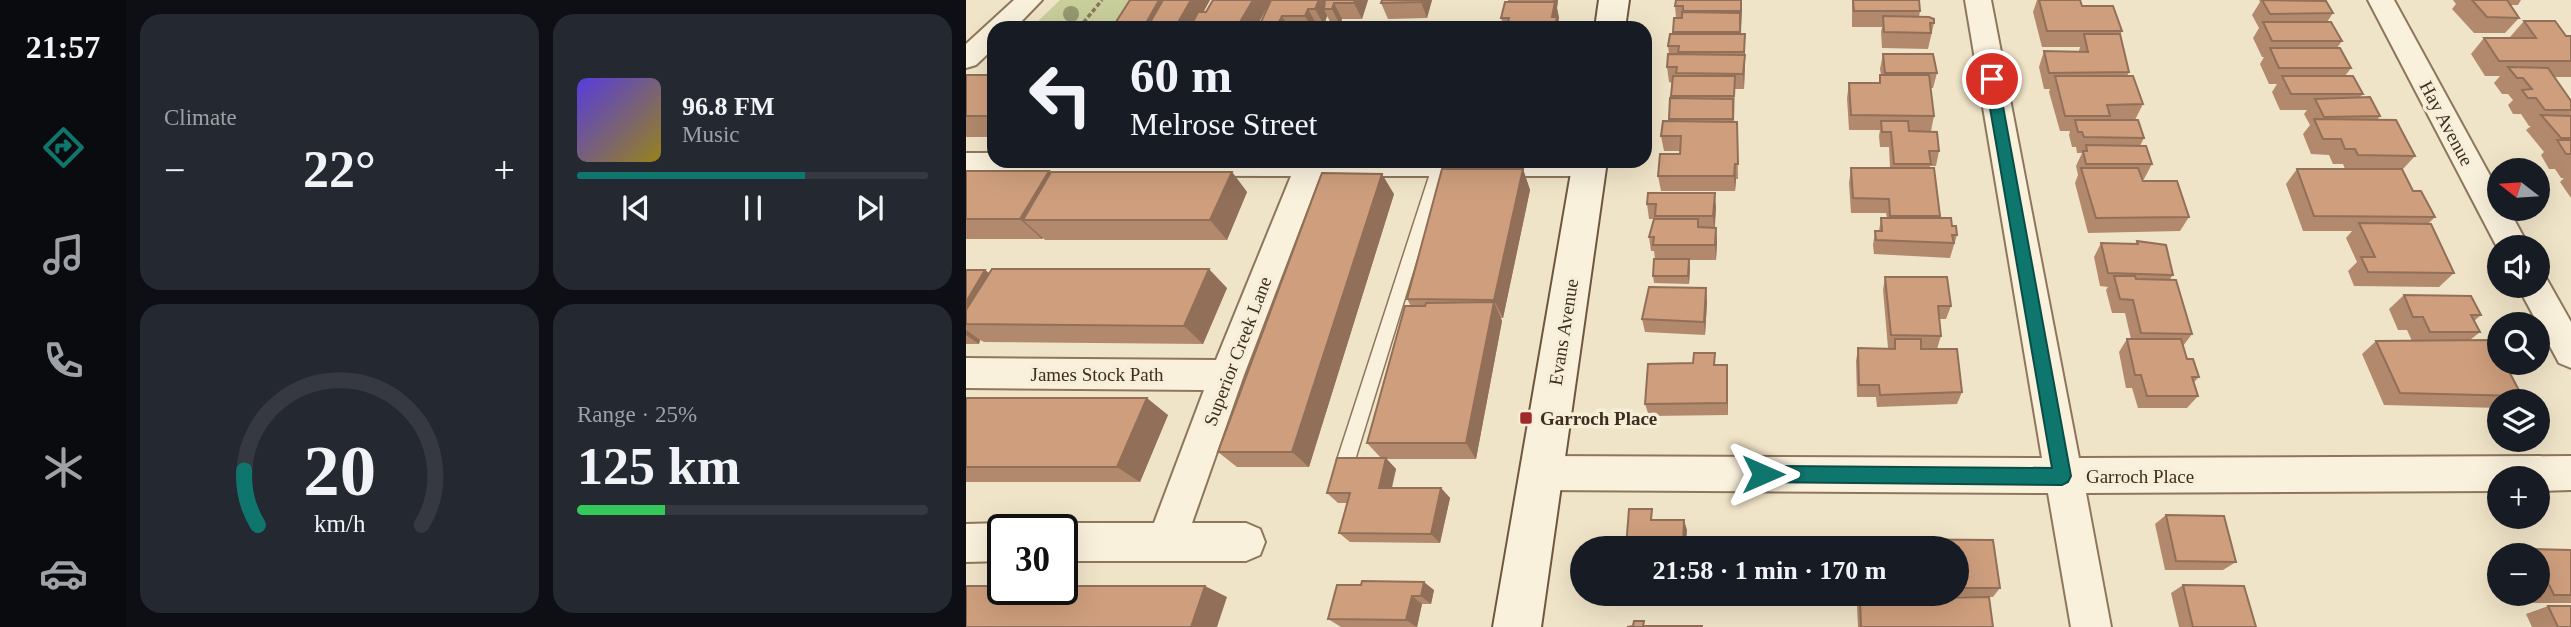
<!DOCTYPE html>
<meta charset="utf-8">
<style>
:root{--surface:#171b24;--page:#242831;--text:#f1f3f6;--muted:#9ea1a6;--line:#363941;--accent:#0f766e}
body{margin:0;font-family:"Times New Roman",serif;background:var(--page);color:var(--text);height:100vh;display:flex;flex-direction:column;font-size:26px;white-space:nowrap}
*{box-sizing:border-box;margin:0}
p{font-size:23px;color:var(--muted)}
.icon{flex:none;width:38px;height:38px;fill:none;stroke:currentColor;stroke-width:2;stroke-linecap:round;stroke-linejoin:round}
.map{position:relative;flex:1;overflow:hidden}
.panel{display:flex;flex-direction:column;gap:14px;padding:14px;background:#0d0f14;width:840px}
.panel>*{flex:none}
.top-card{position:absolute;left:21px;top:21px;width:665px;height:147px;border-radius:21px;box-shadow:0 7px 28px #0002;background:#171b24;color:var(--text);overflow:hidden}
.needle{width:46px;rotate:287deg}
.controls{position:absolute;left:1521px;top:158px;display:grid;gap:14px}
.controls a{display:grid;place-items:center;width:63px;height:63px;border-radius:50%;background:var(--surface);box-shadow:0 7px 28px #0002;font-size:35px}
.speed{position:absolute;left:21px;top:514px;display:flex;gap:14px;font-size:35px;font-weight:700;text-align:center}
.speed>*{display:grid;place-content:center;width:91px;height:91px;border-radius:50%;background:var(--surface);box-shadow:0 7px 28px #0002;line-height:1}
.speed .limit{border:4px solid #111;border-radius:10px;background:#fff;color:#111}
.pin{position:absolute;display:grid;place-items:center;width:60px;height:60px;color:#fff;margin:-30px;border:4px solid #fff;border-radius:50%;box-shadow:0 2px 7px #0007}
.me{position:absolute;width:77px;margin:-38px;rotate:90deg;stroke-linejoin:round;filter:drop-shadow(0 0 5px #0008)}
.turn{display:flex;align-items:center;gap:24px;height:147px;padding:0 28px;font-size:32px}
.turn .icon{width:91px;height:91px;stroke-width:2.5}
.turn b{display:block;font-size:49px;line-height:60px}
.big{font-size:52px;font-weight:700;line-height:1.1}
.panel .card{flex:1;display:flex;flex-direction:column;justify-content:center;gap:10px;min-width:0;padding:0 24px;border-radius:21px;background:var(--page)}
.panel .dial{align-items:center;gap:0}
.dial svg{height:182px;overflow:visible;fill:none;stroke:var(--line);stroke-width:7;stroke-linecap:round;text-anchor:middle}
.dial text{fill:var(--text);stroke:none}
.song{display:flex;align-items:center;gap:21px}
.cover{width:84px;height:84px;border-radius:10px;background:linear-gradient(135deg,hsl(250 70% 55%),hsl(50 70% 35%))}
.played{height:7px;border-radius:4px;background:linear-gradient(90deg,var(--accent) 65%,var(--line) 65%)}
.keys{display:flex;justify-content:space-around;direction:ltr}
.heat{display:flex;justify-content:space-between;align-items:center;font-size:38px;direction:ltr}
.charge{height:10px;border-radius:5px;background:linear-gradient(90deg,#34c759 25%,var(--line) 0)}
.panel .tiles{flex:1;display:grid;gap:14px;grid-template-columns:repeat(2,1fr)}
.trip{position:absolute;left:604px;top:536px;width:399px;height:70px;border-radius:35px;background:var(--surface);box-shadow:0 7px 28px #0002;font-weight:700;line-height:70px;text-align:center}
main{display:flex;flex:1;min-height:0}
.dock{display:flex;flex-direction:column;width:126px;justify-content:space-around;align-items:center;background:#090b0e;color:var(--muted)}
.dock .icon{width:49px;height:49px}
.dock .on{color:var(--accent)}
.dock b{font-size:32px;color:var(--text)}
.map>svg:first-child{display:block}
.green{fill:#c9cf9b}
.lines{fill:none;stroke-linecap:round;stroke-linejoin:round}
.lane-casing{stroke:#8d765c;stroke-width:3}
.street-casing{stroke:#8d765c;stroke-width:4}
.secondary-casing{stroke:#6f573f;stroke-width:4}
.path{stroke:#8d765c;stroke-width:3.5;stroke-dasharray:4.5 2.5;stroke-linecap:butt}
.lane{fill:#faf1dc;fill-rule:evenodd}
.street{fill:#faf1dc;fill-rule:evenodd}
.secondary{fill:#faf1dc;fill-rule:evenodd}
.tree{fill:#96986f}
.wall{fill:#b2896c}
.shaded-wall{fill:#916f58}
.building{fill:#cf9f7d;stroke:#916f58;stroke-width:2}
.route{fill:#0f766e;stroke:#0a4d48;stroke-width:2}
.poi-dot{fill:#9e2a2b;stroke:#f7eed8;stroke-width:2.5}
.labels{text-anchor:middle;stroke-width:7;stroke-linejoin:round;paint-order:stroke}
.street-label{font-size:19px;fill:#3d2e20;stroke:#f7eed8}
.poi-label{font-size:19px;font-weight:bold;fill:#3d2e20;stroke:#f7eed8;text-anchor:start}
</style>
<main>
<nav class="dock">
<b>21:57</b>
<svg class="icon on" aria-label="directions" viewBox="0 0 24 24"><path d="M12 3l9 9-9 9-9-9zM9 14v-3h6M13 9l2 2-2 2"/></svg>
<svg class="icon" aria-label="music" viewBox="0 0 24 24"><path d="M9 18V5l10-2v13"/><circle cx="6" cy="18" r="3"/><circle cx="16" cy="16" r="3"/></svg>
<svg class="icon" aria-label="phone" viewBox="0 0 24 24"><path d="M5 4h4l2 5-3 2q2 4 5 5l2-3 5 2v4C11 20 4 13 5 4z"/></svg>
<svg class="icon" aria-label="climate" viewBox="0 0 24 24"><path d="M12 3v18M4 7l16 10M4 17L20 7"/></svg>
<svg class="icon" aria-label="car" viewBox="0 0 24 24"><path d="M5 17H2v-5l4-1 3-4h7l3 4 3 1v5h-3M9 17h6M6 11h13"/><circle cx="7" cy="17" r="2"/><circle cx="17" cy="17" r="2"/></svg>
</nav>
<section class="panel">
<div class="tiles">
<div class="card"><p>Climate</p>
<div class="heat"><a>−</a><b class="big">22°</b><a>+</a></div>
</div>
<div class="card">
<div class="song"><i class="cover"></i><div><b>96.8 FM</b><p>Music</p></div></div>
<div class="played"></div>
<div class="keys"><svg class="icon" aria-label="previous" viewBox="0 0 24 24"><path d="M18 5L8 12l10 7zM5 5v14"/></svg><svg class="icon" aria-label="pause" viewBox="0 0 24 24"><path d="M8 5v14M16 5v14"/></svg><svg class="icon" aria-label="next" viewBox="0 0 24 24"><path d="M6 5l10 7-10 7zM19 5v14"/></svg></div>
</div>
<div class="card dial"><svg viewBox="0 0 100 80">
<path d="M14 69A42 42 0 1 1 86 69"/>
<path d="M14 69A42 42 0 0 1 8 45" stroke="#0f766e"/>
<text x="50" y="56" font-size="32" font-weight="700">20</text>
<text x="50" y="72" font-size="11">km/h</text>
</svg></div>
<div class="card"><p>Range · 25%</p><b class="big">125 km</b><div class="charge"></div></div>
</div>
</section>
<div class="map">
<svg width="1605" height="627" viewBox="0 0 1605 627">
<rect width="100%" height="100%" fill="#f0e4c8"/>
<!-- green -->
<path class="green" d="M94 0H182L165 28H65Z"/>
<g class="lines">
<defs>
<path id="lane" d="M468 161H478L480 165 389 460 386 466 380 468 374 466 371 460Z"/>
<path id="street" d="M48 0H76L49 28H28V48L10 65 0 68V44Z
M999 0H1025L1113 458 1605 456V490L1572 491V478H1533V491L1120 493 1145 627H1105L1082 493 575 490 562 485 556 473 562 461 575 456 1076 458Z
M1402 0H1428L1533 192V208H1542L1563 247H1533V251Z
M0 153H28V161H636L638 165 633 173 623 176H354L278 375 226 523H280L294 529 299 542 294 555 280 561H96V530L82 529 96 523H188L238 390 0 388V358L250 360 325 176 0 175Z
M1572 273 1579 276 1605 322V368L1593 363 1551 285H1572Z
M37 523 51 530H37V561L0 562V524Z"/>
<path id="secondary" d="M633 0H663L659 28H629Z
M607 161H641L575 627H527Z"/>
</defs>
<!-- lane casing -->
<use href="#lane" class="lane-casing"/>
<!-- street casing -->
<use href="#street" class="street-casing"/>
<!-- secondary casing -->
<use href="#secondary" class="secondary-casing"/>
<!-- path -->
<path class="path" d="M113 28 136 0"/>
<!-- lane -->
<use href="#lane" class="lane"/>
<!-- street -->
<use href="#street" class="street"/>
<!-- secondary -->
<use href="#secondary" class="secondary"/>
</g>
<!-- trees -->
<circle class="tree" cx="105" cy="14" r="8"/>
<!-- wall -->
<path class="wall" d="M164 0H244L237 12H240L247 0 290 28H231L230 26 228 28H151L148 25Z
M305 0H402L396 19H376L374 25H366L361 16 358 25H351L349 28H299L295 22Z
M416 0H466L461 18 422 19 415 3Z
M542 0H592L591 8 593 18 592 23 594 28H538L535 18 542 2Z
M886 0H953L954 11 953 17 968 23 962 49 916 48 915 32 916 27H886Z
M1071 0H1114L1116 6 1156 31 1154 35 1163 72 1161 76 1177 104 1169 120 1178 138 1174 146 1186 164 1178 179H1176L1177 181 1223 217 1214 231 1122 233 1109 183 1112 175 1110 166 1116 153H1111L1110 147H1106L1103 135 1104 131H1094L1083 92 1084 89H1078L1073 67 1078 51H1113L1114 47H1076L1067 12Z
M1293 0H1348L1367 13 1361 22 1376 41 1371 48 1385 68 1379 76 1397 94 1394 97 1414 116 1411 120 1449 156 1436 170 1447 191 1469 217 1462 224 1488 273 1473 287 1388 286 1382 271 1391 262 1380 238 1386 231H1337L1320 184 1331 169H1379L1377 164H1367L1363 155 1345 154 1337 134 1344 125 1338 114 1341 110H1314L1306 92 1311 84H1303L1294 64 1298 57H1296L1287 38 1293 28 1286 15 1294 2Z
M1487 0H1555L1552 5H1544L1553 18 1539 33H1508L1486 9 1490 4Z
M709 6 776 8 775 34 779 50V70L778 89H769L768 122H771L772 179H770L769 191H695L692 176 714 154V151H698L695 136 703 122 706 83 703 82 701 67 703 54 702 46 707 34 708 18H710Z
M1558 21 1600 36H1605V77H1588L1605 101V198L1594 182 1598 178H1595L1589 169H1583L1575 155 1578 152 1560 130 1565 126H1563L1555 114H1547L1542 105 1547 100 1542 94H1536L1528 83 1534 76H1519L1505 54 1518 38H1545L1544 37Z
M917 54 971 73 967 88H964L968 116 965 131H943L973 151 970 166H964V168L974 216 973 218 986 226 991 235 984 258 908 254 907 245 909 231H913L915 218H921L920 213H885L883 183 885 168H924L923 147H914L913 136 914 130H883L881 98 883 83H913L914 75H915L914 69Z
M0 75H28V137H0Z
M557 169 564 190 537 318H535L536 321 510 459H420L430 469 426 488H475L484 498 474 543 384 542 373 533 381 503H372L361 493 415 458 401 443 445 306 441 299Z
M0 171 84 173 266 172 281 192 261 240H79L77 238 76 239H0Z
M428 194 343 467H271L252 452Z
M681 204 750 207 749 228H750L751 242 750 260H723L724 267 723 284 688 283 687 276 689 259 688 251H685L683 237 688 219H683Z
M1171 241 1207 275 1204 279 1226 334 1217 346 1221 359 1233 377 1228 382 1232 396 1221 408H1172L1166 388H1160L1153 352 1161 339H1165L1159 313H1146L1140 290 1142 287 1134 286 1128 257 1135 243 1169 244Z
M0 270H19L23 273 261 288 237 344 18 342 14 340 13 344H0Z
M919 277 985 306 980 319H973L975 336 971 349 996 392 991 404 911 407 910 397H891L890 361 892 348H922L917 290Z
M740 288 741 302 739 335 679 332 676 319Z
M1438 295 1515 315 1508 321 1514 332 1504 340 1556 396 1548 401H1533V408L1418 405 1396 354 1410 341H1446L1441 330H1432L1423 309Z
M750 365H761L762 415 683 416 679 404Z
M0 398 202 415 174 482H0Z
M1200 515 1270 562 1257 570H1199L1189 524Z
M899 539 1027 540 1034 588 1027 597 938 596 937 599 1023 597 1027 627H892L891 607 894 599H902H898V593H990V548H896Z
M1565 549 1605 550V603H1566L1561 593H1572V555H1553Z
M1217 585 1290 627H1213L1205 593Z
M468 590 465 604H456L451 627H375L362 619Z
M1582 606 1605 627H1566L1560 614Z"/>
<!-- shaded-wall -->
<path class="shaded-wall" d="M193 0H213L182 26 184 28H181L179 25Z
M225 0H244L232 22H227L230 26 228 28H212L210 26Z
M287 0H305L290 28H278L274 22Z
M347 0H361L358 9 361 16 358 25 349 9Z
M389 0H402L396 19 388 3Z
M455 0H466L461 18 455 2Z
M587 0H592L591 8 593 18 592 23 594 28H589L586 17 589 6Z
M775 0 776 8 775 27Z
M368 3 376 19 374 25 366 9Z
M342 9 351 25 349 28H346L339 16Z
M316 16 323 28H317L313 22Z
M779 34V50L778 89 777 74Z
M769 164 770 179 769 191 768 176Z
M557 169 564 190 537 318 528 300Z
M83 171 104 192 57 220 77 238 76 239 54 219Z
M266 172 281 192 261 240 244 220Z
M416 174 428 194 343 467 326 452Z
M749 193 750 207 748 231 747 216Z
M750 228 751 242 750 260 749 245Z
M723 259 724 267 723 284 722 276Z
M243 269 261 288 237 344 218 326Z
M19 270 44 289 0 324V302Z
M740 288 741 302 739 335 738 322Z
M528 302 536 321 510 459 500 443Z
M0 330 14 340 13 344 0 335Z
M761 365 762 378V415L761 403Z
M181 398 202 415 174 482 151 467Z
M420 458 430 469 423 498 413 488Z
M475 488 484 498 474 543 465 534Z
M718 520 721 530 720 548H717Z
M458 582 468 590 465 604 455 596Z
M239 586 261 597 251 627H225Z
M446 596 456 604 451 627 440 620Z"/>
<!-- building -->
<path class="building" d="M164 0H193L179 25H148Z
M197 0H225L210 26H182Z
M247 0H287L274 22H227L232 12H240Z
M305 0H353L349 9H342L339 16H316L313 22H295Z
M359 0H389L388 3H368L366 9H358Z
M416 0H455V2L415 3Z
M710 0H775V11H717V6H709Z
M887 0H953L954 11H888Z
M1073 0H1114L1116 6H1147L1156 31H1081Z
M1296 0 1360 1 1367 13 1304 14Z
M1506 0H1541L1553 18 1521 17Z
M539 2H589L586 17H591L589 28H541L543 18H535Z
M716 12 774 13V32H707L708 18H716Z
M917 16 963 17 968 19V23H964L965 33 918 32Z
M1558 21H1589L1600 36H1605V61H1533L1518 38H1570Z
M1297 22H1365L1376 41H1306Z
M704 34H779L778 52H712L713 46H702Z
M1118 34H1154L1163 72 1083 73 1078 51 1122 52Z
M1304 48H1374L1385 68H1313Z
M702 54 779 55 777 74 710 73 711 67H701Z
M917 54H967L971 73H919Z
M1542 67 1582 68 1605 101V110H1579L1570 98H1562L1556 90 1566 89 1557 78H1551Z
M0 75H28V116H0Z
M914 75H963L968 116 885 115 883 83H914Z
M707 76H769L768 96H705Z
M1089 76H1167L1177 104 1141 105 1144 116H1099Z
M1316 76H1387L1397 94H1325Z
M1404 97 1414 116 1358 117 1349 99Z
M704 98 767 99V119H703Z
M1575 115 1605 116V138H1595Z
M1348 119 1430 120 1449 156 1392 155 1389 149H1379L1375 139H1357Z
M1109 120H1172L1178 138 1118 137 1116 132H1112Z
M697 121 771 122 772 164H769L768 176H692L694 154H714L715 136H695Z
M915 121H942L943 131 971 132 973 151H963L965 164H928L925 132H916Z
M1591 140H1605V154H1600Z
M1120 145 1180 146 1186 164H1120L1117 151H1121Z
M885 168H968L974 216H924L923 199 887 198Z
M1115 168H1172L1177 181H1211L1223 217 1130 218Z
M476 169H557L528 300 441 299Z
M1331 169H1436L1447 191H1455L1469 217 1348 216Z
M0 171H83L54 219H0Z
M85 172H266L244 220H57Z
M356 173 416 174 326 452H252Z
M682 193H749L747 216H689L690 204H681Z
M915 218H985L986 226H990L991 235H986L988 243 910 240 909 231H916Z
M688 219H732V227L750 228 749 245H687L688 237H683Z
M1393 223 1465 224 1488 273 1402 272 1395 257H1409Z
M1171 241 1200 245 1207 275 1142 273 1135 243 1172 244Z
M688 259H723L722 276H687Z
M26 269H243L218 326 0 324V310Z
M0 270H19L0 302Z
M1148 276H1169L1170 279 1210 280 1226 334 1175 333 1167 300 1154 299Z
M919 277H981L985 306H972L975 336 925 335Z
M683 287 740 288 738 322 676 319Z
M1438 295 1505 296 1515 315H1505L1514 332H1464L1457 317H1447Z
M528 302 500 443H401L439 306H459L460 303Z
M929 339H955V349H991L996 392 914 395 913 385H893L892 348 929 349Z
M1161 339H1215L1221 359H1227L1233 377H1226L1232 396H1181L1175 375H1169Z
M1526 340 1533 353V362H1538L1556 396 1434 393 1410 341Z
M728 353H749L748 365H761V403L679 404 682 364 727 363Z
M0 398H181L151 467H0Z
M371 458H420L413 488H475L465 534 373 533 384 493H361Z
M663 509H686L685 520H718L717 548H660Z
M1200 515 1258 516 1270 562 1210 561Z
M899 539 1027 540 1034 588H990V548H899Z
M1565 549 1605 550V595H1588L1572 562V555H1568Z
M396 581 458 582 455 596H446L440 620 362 619 371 585H395Z
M1217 585 1278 586 1290 627H1227Z
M0 586H37V590H96V586H239L225 627H0Z
M1023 597 1027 627H895L894 599Z
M1582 606H1605V627H1592Z
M668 621H678L677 626H736V627H661L667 626Z"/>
<!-- route -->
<path class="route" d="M1026 75 1032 79 1105 476 1102 482 1096 485 797 482 791 480 789 474 791 468 797 466 1086 468 1019 79Z"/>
<!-- markers -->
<rect class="poi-dot" x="553" y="411" width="14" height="14" rx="3.5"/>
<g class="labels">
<!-- street labels -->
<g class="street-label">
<text transform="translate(1481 123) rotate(62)" y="7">Hay Avenue</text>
<text transform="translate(597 332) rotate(-81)" y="7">Evans Avenue</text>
<text transform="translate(271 351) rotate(-69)" y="7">Superior Creek Lane</text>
<text x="131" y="381">James Stock Path</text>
<text x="1174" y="483">Garroch Place</text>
</g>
<!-- poi labels -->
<g class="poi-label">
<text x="574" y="425">Garroch Place</text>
</g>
</g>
</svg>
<div class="controls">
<a><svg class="needle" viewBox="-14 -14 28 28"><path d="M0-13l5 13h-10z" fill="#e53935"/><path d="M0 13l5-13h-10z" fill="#9ea1a6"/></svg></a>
<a><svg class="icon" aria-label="sound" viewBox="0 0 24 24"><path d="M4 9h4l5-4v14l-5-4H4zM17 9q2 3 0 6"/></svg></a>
<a><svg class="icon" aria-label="search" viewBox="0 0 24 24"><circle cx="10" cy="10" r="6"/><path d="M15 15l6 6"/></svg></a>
<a><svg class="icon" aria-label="layers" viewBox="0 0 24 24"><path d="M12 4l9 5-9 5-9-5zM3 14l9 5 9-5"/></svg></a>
<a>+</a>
<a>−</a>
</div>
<div class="speed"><div class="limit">30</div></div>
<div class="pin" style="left:1026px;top:79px;background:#d93025"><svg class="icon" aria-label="arrive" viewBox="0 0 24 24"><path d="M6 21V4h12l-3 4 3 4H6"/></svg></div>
<svg class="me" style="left:797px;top:474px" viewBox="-20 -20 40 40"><path d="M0-17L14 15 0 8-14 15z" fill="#0f766e" stroke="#fff" stroke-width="4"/></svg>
<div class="trip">21:58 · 1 min · 170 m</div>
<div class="top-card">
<div class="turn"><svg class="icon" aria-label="left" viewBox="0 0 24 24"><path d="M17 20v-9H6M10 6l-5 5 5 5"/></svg><div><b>60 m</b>Melrose Street</div></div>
</div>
</div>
</main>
